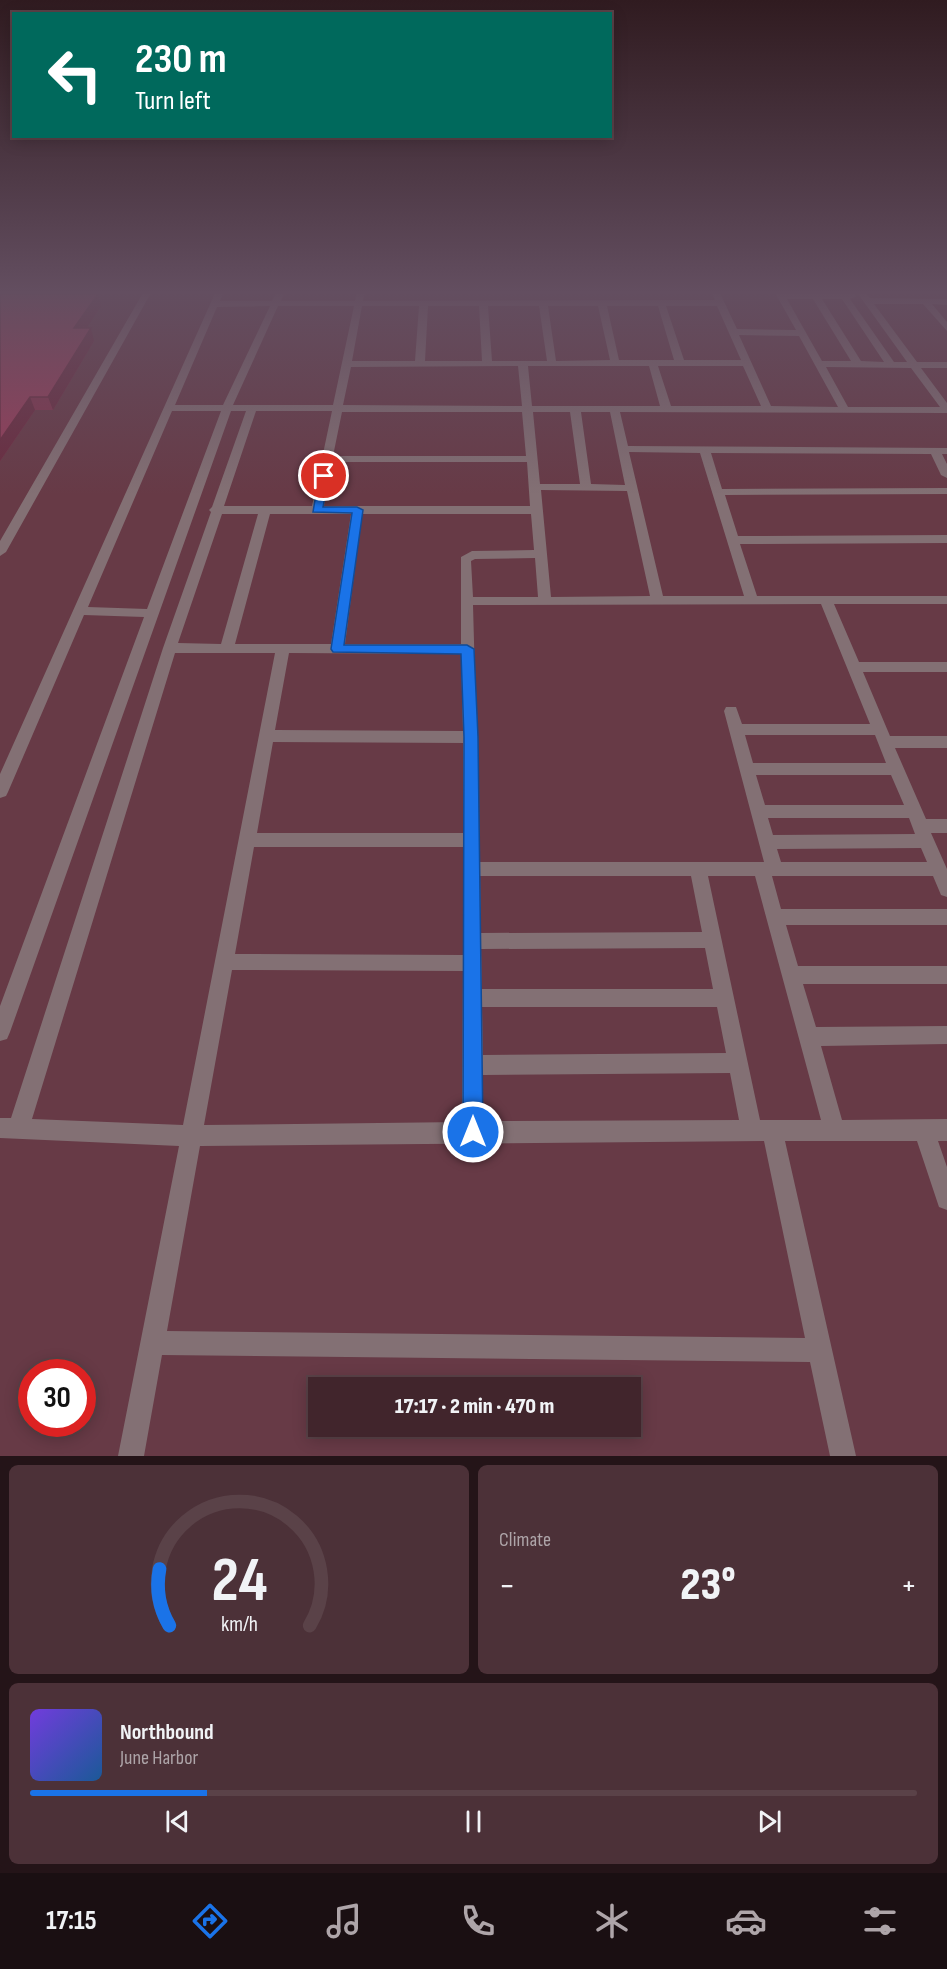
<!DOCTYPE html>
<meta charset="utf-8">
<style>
:root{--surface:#41252c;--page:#4c3138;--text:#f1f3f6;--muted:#aea5a9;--line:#5a4248;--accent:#1a73e8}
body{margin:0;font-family:"Sofia Sans Condensed",sans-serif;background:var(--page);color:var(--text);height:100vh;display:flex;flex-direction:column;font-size:22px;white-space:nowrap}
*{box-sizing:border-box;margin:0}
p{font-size:20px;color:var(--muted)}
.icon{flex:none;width:33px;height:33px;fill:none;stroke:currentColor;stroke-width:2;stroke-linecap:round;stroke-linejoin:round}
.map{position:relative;height:1456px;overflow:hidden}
.panel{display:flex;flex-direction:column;gap:9px;padding:9px;background:#241418;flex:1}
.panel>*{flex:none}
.top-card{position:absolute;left:12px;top:12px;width:600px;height:126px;border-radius:0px;box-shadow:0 3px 15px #0003,0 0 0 2px var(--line);background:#00695c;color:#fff;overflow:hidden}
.speed{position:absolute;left:18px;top:1359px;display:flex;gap:12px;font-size:30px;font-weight:700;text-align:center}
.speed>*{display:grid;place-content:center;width:78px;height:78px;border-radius:50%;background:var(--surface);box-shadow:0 3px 15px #0003,0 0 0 2px var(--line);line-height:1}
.speed .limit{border:9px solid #d22;background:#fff;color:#111}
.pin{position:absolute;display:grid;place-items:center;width:51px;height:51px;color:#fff;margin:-26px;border:3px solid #fff;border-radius:50%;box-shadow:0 2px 6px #0007}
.me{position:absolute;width:66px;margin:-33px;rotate:0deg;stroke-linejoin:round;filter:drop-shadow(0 0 4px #0008)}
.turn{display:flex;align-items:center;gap:21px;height:126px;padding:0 24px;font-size:27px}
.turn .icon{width:78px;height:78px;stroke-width:2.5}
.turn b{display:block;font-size:42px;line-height:51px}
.big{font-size:45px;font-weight:800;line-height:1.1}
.panel .widget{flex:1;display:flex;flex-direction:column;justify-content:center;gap:9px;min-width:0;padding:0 21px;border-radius:9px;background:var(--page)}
.panel .dial{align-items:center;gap:0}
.dial svg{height:156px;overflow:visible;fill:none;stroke:var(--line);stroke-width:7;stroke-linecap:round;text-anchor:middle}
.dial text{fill:var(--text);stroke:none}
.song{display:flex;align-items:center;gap:18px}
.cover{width:72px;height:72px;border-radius:9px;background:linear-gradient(135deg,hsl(260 70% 55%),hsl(210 70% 35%))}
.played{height:6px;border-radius:3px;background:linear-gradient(90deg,var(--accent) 20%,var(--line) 20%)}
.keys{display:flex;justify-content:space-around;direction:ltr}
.heat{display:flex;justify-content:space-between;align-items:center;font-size:33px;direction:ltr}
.panel .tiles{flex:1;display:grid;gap:9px;grid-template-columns:1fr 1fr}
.widget:last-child{grid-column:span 2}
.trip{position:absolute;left:308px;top:1377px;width:333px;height:60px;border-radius:0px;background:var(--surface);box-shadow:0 3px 15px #0003,0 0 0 2px var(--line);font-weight:800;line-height:60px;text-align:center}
.tab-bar{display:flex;height:96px;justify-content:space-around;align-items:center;background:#1a0f12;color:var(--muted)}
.tab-bar .icon{width:42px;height:42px}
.tab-bar .on{color:var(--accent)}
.tab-bar b{font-size:27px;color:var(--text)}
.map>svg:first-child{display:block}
.built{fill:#673a46;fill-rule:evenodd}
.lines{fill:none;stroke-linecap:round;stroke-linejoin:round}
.minor{fill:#837074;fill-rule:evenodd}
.wall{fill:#83344d}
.shaded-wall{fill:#6a2b3f}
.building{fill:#983d5a;stroke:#6a2b3f;stroke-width:1.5}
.route{fill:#1a73e8;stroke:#114b97;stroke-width:1.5}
</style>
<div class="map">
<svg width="947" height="1456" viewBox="0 0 947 1456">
<rect width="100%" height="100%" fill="#57313b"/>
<!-- built -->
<path class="built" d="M0 291H947V1456H0ZM32 1372H82V1424H32ZM318 1388H630V1426H318Z"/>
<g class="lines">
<!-- minor -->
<path class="minor" d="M144 291H152L6 552 0 556V541Z
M216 291H224L220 301H272L277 291H285L281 301H355L357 291H365L363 301 715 300 711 291H719L737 329 796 330 774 291H782L784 294 853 293 857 296 850 299 894 362H907L856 291H864L870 298 947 299V305L932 304 947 322V331L923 304H874L917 362H947V368H921L947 403V413L620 412 628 446 947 448V454H942L947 464V478L941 475 931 454 711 453 722 489 947 488V494L725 495 738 536 947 535V543L740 544 757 596H947V604H834L859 662H947V672H863L890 736H947V748H895L926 819H947V833H931L947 869V897L941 895 933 876H772L781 909H947V925H786L798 966H947V984H803L816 1027 947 1026V1044L821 1046 842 1120 947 1119V1141H938L947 1167V1210L939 1207 917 1141H785L856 1456H830L810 1362 162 1355 144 1456H118L179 1146 0 1138V1118H11L163 648 211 512 209 510 212 507 246 411H231L10 1032 7 1039 0 1041V1006L144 617 84 615 8 792 6 796 0 798V774ZM787 299H813L851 361H822ZM822 299H842L884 362 861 361ZM270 306 223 405H175L217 307ZM278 306H354L333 405H233ZM362 306H419L415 361H352ZM428 306H479L482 361H425ZM488 306H539L547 361H492ZM548 306H598L610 360 556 361ZM607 306H658L674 360H619ZM666 306H717L741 360H684ZM739 335 799 336 838 407 771 406ZM518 366 522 406 343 405 351 367ZM528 366H649L660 406H532ZM658 366H743L761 406H671ZM826 367 911 368 940 407H848ZM172 411H221L147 609 88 607ZM256 411H332L312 506H224ZM342 412H522L526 456H333ZM533 412H570L580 484H540ZM581 412H610L625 485 591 484ZM629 452 700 453 744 596H663ZM332 462H527L530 506H324ZM541 490 627 491 650 596 551 597ZM222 514H258L221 644 178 643ZM270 514H351L331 644H235ZM362 514H531L534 550 472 551 461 557V644H345ZM535 558 538 597H473L471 561 475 559ZM821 604 870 724H742L736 707H726L724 711 764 862H480L473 605ZM175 653H275L183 1125 32 1119ZM289 653 461 654 463 731 275 730ZM745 735H875L886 763H753ZM273 742 463 743V833H257ZM756 775H891L904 805H765ZM768 818H909L915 834 773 835ZM254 847H463V955L235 954ZM921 848 927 862H781L777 849ZM480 876H691L702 932 481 933ZM708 876H755L821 1120H760ZM705 948 713 989H482L481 949ZM232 970 463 971 462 1122 204 1125ZM482 1007H717L726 1053 483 1055ZM730 1073 739 1120 483 1121V1075ZM764 1141 805 1338 167 1331 200 1146Z"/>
</g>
<!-- wall -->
<path class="wall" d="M0 294 101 306 86 328 94 341 53 410H35L0 461Z"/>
<!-- shaded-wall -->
<path class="shaded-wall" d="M98 294 101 306 78 341 74 328Z
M91 328 94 341 53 410 48 397Z
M30 397 35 410 0 461V440Z"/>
<!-- building -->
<path class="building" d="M0 294H98L74 328H91L48 397H30L0 440Z"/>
<!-- sky -->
<linearGradient id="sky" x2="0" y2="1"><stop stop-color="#301b20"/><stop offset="0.59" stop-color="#634e60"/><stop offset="1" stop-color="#634e60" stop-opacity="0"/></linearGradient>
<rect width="947" height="495" fill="url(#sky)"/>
<!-- route -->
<path class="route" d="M324 473 329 476 323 507H357L363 510 344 645H467L474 649 478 737 483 1132 480 1139 473 1141 466 1139 463 1132 464 737 461 654 333 652 331 649 352 513 313 512 319 476Z"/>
</svg>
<div class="speed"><div class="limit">30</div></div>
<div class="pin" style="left:324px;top:476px;background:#d93025"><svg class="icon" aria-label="arrive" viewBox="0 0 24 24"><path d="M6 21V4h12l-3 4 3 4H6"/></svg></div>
<svg class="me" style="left:473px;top:1132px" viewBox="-20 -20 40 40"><circle r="17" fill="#1a73e8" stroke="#fff" stroke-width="3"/><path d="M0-11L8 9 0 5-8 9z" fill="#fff"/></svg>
<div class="trip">17:17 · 2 min · 470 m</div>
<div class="top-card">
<div class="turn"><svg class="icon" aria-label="left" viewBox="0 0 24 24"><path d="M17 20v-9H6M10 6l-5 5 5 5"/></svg><div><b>230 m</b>Turn left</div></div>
</div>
</div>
<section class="panel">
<div class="tiles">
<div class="widget dial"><svg viewBox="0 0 100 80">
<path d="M14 69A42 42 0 1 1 86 69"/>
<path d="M14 69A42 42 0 0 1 9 40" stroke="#1a73e8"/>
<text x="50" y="56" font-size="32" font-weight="700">24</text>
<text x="50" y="72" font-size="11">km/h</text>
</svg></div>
<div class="widget"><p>Climate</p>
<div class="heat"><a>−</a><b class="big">23°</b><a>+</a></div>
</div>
<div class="widget">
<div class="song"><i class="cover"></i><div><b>Northbound</b><p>June Harbor</p></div></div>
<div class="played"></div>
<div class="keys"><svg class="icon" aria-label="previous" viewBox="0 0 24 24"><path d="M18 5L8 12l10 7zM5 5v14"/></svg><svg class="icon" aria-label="pause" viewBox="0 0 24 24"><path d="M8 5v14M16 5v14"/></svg><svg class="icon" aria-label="next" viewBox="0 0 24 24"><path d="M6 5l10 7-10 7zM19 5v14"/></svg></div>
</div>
</div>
</section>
<nav class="tab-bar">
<b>17:15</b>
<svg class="icon on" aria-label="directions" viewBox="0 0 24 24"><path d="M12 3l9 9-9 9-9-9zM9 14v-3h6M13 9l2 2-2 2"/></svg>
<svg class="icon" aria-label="music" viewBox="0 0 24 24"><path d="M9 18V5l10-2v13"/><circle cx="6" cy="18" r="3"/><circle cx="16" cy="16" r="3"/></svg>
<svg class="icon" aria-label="phone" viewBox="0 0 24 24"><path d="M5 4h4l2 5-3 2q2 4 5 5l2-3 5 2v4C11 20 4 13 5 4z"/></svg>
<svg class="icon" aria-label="climate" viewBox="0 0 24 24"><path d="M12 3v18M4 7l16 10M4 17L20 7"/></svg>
<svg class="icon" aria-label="car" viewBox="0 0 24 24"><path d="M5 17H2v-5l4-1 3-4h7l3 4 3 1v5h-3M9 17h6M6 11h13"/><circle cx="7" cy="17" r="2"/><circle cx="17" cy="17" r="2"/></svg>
<svg class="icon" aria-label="filters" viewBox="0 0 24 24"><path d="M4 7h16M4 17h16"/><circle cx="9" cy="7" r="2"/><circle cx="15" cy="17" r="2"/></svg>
</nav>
